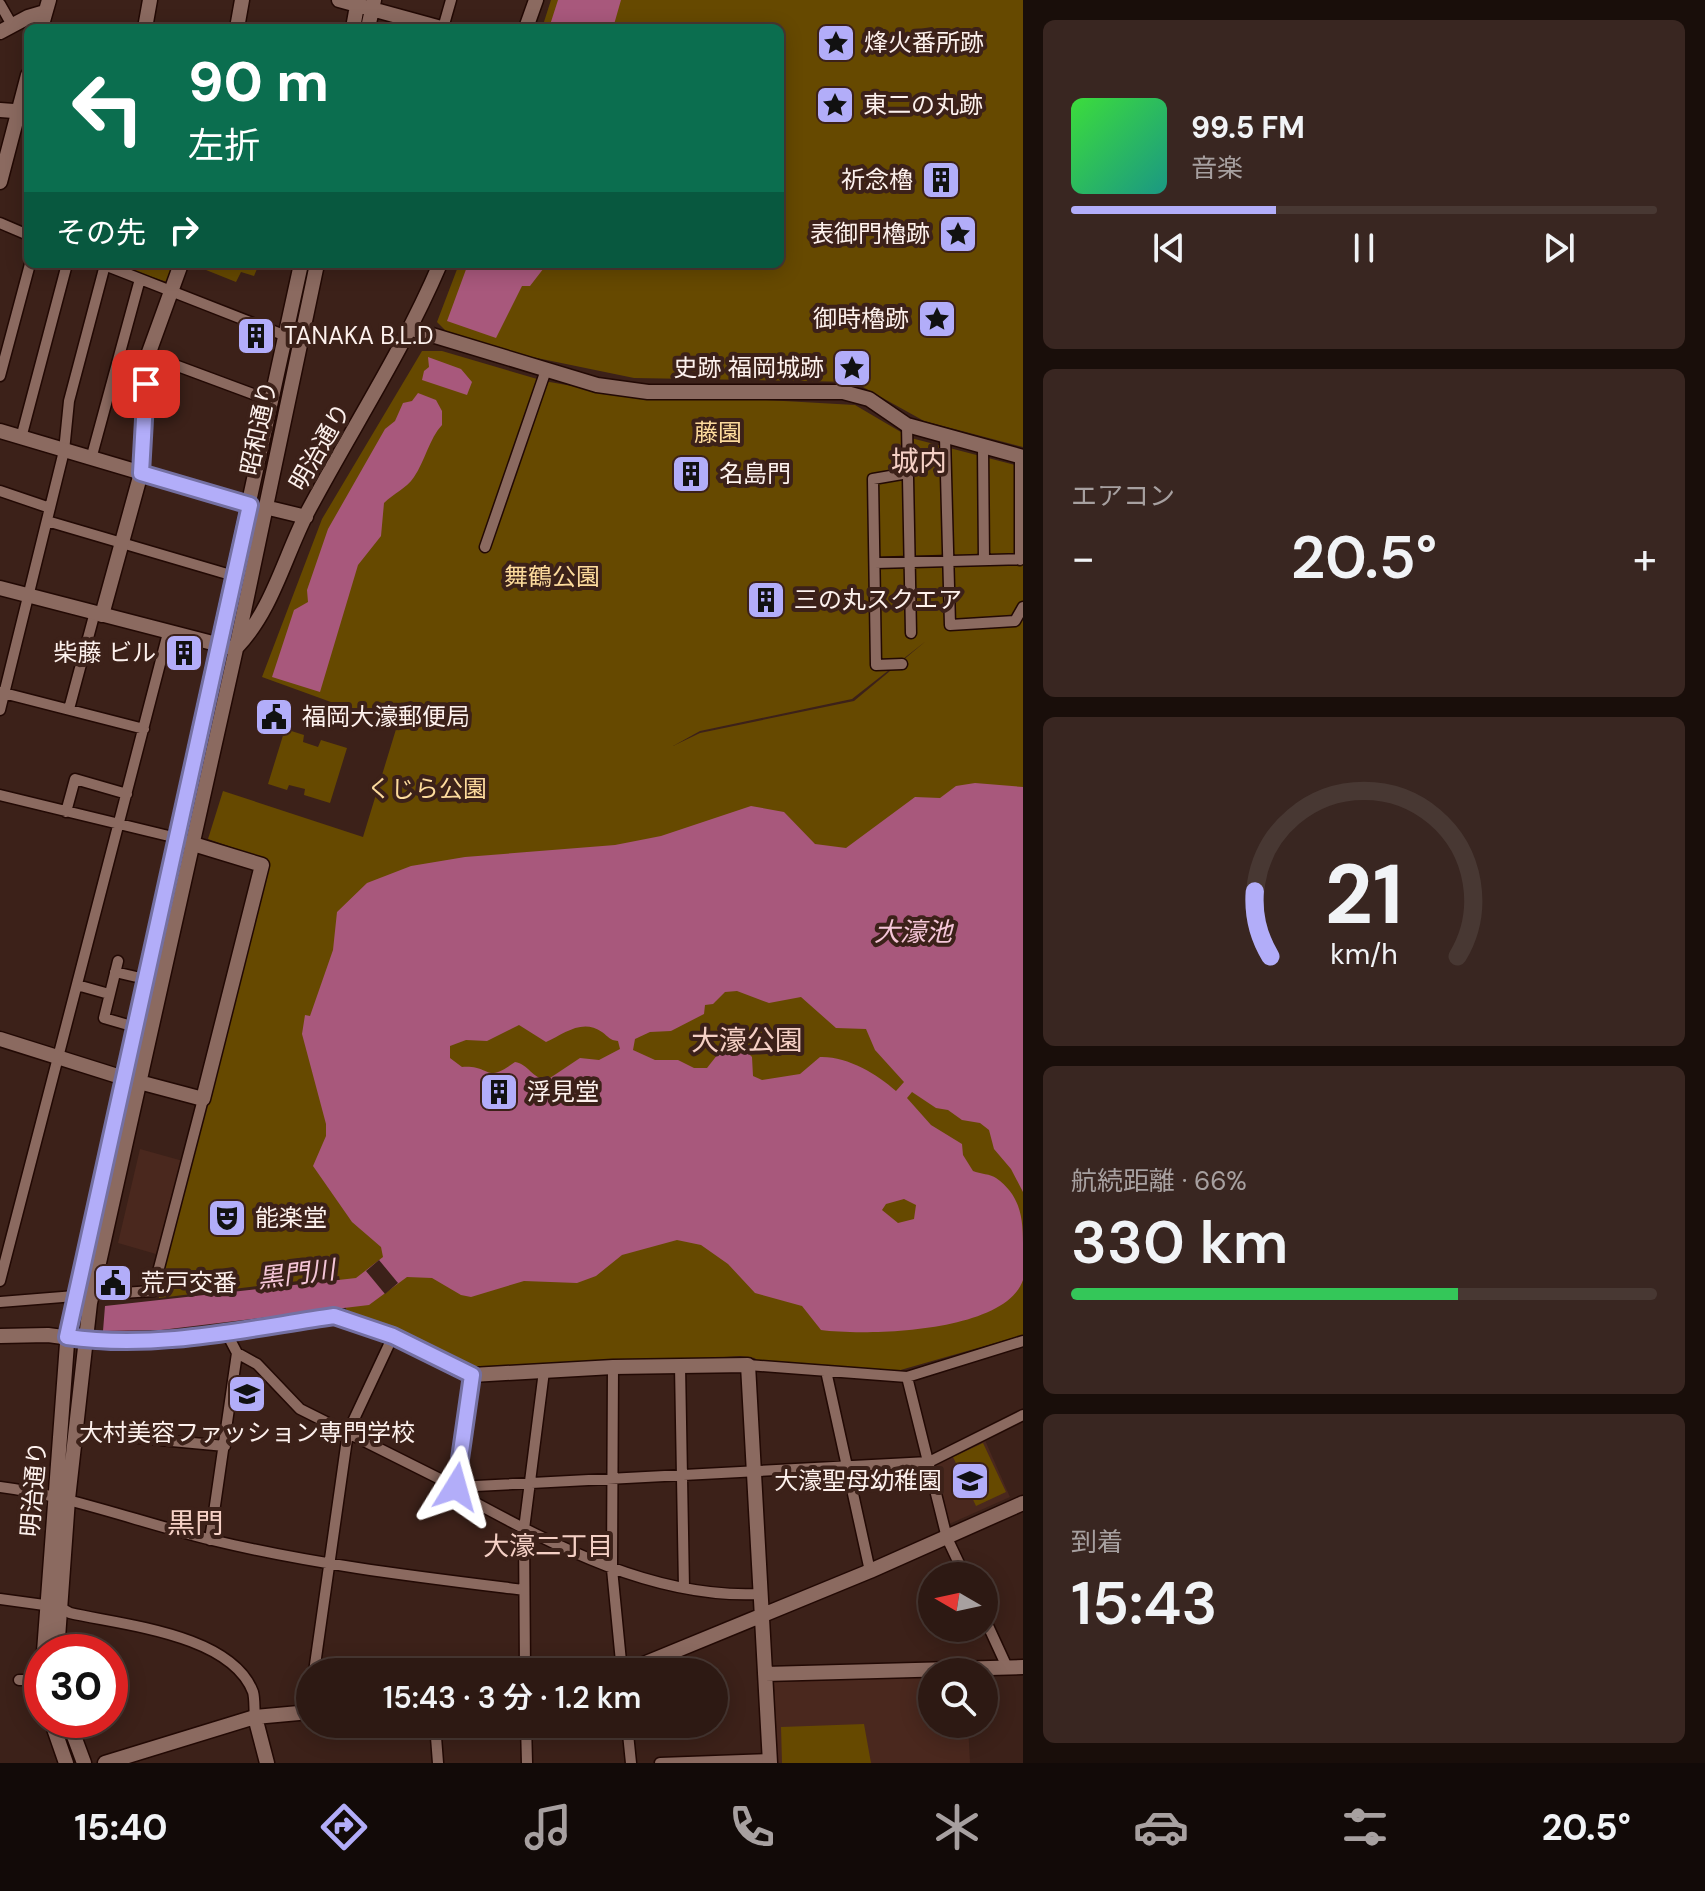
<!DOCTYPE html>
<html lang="ja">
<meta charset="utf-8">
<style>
:root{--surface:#2d1913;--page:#392621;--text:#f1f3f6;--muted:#a7a0a0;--line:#483833;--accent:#b2adf9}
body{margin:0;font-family:"DM Sans","Noto Sans JP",sans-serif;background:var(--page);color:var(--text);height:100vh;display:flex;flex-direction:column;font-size:30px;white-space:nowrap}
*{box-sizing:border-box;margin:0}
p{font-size:26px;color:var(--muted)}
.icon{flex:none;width:44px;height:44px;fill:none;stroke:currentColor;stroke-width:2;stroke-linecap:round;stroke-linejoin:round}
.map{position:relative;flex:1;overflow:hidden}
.side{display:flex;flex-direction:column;gap:20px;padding:20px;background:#190e0a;width:682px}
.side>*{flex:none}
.guide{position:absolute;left:24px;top:24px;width:760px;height:244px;border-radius:12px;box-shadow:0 4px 20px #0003,0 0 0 2px var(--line);background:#0b6e4f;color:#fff;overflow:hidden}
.needle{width:52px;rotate:279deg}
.fabs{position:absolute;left:918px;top:1562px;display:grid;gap:16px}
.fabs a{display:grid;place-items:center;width:80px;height:80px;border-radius:50%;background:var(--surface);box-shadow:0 4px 20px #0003,0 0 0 2px var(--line);font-size:40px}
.speed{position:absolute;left:24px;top:1634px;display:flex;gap:16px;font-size:40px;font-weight:700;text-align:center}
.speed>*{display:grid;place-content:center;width:104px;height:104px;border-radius:50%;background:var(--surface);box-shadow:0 4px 20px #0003,0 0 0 2px var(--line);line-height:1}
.speed .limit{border:12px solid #d22;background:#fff;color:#111}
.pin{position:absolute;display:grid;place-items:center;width:68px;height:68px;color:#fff;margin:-34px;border-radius:16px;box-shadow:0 4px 12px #0006}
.me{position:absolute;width:88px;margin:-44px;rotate:8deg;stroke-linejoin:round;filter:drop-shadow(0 0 6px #0008)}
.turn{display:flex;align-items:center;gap:28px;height:168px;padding:0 32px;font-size:36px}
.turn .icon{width:104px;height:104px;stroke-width:2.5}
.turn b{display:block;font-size:56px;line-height:68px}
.then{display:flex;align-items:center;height:76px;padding:0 32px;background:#0003;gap:16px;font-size:30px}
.big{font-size:60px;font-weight:600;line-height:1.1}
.side .tile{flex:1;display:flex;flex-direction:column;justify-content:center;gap:12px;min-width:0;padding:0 28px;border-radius:12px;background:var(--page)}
.side .dial{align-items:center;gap:0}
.dial svg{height:208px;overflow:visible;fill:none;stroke:var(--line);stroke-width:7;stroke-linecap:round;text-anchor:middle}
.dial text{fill:var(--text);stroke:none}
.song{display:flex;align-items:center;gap:24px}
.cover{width:96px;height:96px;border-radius:12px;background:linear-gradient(135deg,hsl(120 70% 55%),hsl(170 70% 35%))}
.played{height:8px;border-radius:4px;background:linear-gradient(90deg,var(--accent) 35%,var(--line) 35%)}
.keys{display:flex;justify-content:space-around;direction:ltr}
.heat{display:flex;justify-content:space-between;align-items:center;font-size:44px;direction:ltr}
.charge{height:12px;border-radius:6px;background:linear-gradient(90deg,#34c759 66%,var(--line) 0)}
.trip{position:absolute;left:296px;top:1658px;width:432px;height:80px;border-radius:40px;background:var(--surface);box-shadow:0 4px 20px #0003,0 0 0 2px var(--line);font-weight:600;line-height:80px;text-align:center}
.dock{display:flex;height:128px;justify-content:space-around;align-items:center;background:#120a08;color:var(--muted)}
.dock .icon{width:56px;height:56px}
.dock .selected{color:var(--accent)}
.dock b{font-size:36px;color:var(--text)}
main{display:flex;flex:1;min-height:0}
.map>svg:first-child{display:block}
.built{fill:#4a281e}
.green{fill:#664900;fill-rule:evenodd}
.water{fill:#a8587c;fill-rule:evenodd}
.pier{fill:#3c2119}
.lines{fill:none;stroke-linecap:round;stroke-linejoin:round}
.street-casing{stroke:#220904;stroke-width:13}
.secondary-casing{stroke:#220904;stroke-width:17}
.street{stroke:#8b6a60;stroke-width:10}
.secondary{stroke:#8b6a60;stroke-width:14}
.route-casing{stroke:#7470a2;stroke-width:20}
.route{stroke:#b2adf9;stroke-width:14}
.labels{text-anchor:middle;stroke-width:8;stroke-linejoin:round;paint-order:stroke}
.poi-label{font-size:24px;fill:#fdf1ed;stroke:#3c2119;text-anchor:start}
.street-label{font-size:24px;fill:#fdf1ed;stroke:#3c2119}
.park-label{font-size:24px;fill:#fddb9d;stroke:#3c2119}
.water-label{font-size:26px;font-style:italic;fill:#f5c6d8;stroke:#3c2119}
.neighbourhood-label{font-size:26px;fill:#f5d0c5;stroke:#3c2119}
.quarter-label{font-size:28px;fill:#f5d0c5;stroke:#3c2119}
</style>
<main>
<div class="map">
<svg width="1023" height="1763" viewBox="0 0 1023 1763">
<rect width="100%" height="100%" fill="#3c2119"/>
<!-- built -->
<path class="built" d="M140 1149 183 1161 156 1254 118 1243Z
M984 1438 1010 1497 947 1525 933 1465Z
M930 1677 932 1724H968L970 1763H777L774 1682Z"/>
<!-- green -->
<path class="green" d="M551 0H1023V447L924 421 854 382 634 378 532 357 447 332 437 322 459 264H780V28H542Z
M127 264H173L167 282 125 268Z
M191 264H259L254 276 241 272 236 282Z
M422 351H442L544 381 595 390 855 405 911 438 1023 467V1335L897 1371 758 1363 755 1358 740 1356 478 1373V1367H468L347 1313 339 1276 159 1298 158 1288 268 860 208 839 223 791 363 837 397 726 262 677 322 519ZM926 641 854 701 700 733 673 746 700 731 852 699Z
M285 729 304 735 303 742 318 747 321 740 347 748 330 803 304 795 305 789 289 785 287 790 268 784Z
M983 1443 1006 1492 976 1506 953 1457Z
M864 1724 871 1763H782L781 1727Z"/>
<!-- water -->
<path class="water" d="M558 0H621L613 28H549Z
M468 264H547L530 286H522L496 338 447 321Z
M428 357 461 369 472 382 467 395 422 380 424 371 429 367Z
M418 393 436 400 442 411V425C429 439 425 461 414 477 406 489 394 493 384 503L381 536 358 565 320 692 272 677 294 610 308 602 307 590 328 529 385 429 395 421 403 403 412 401Z
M975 783 1023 787V1192L1011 1169 994 1149 989 1130 980 1123 962 1120 948 1110 936 1108 912 1092 907 1098 931 1125 962 1144 963 1155 973 1171C980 1174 991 1174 996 1178 1020 1195 1023 1217 1023 1243 1023 1254 1023 1270 1023 1280 1005 1333 866 1336 821 1330L802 1306 755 1293 728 1264 701 1245 677 1240 622 1255 596 1276 577 1283 524 1281 471 1297 461 1295 432 1278 407 1277 369 1305 161 1330 103 1331 105 1306 356 1278 383 1257 381 1247 352 1222 313 1166 326 1136V1124L302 1034 305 1015 310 1016 333 950 337 912 367 883 411 866 465 857 615 845 661 836 751 806 784 812 815 844 846 848 915 797 940 798 956 786ZM737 991 769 1003 801 997 836 1028 866 1029 875 1050 904 1082 896 1091C877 1074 847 1056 820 1057L800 1074 762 1080 753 1076 752 1057 748 1053 718 1054 707 1068H694L678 1060H655L633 1050 635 1039 650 1032 671 1031 704 1014 705 1005 713 1004 725 992ZM519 1025 546 1042C564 1034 582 1018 602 1032 609 1037 609 1040 618 1041L620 1049 599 1060 580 1058 547 1080C533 1079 528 1064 515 1062 483 1085 493 1065 462 1067L450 1058V1046L466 1040 487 1041ZM904 1199 916 1205 914 1219 898 1223 882 1210 886 1204Z"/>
<!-- pier -->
<path class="pier" d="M379 1260 398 1283 385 1294 366 1271Z"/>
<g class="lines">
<defs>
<path id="street" d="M0 4 12 25
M443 28 451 0
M0 223 28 235
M102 264 286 336
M148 355 272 401
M0 376 30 264
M907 425 911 633
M945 437 950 625 1015 621 1023 607
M21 438 67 264
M983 448 984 560
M1020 457V560
M91 459 140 279
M0 491 50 508
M47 521 234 576
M485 547 546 370
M875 563 1023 559
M902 664 876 665 873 479 908 473
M0 692 144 729
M69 709 95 612
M0 710 64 451 69 401 105 265
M0 795 177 838
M66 812 75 779 127 794
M118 961 104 1018 135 1027
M115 972 145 979
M77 985 109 994
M0 1281 168 633
M91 1295 153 1291 203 1099
M0 1302 75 1296
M226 1332 237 1353 257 1364 300 1409 456 1487 461 1495C552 1544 652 1599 759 1594
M748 1365 907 1377 1023 1341
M680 1366 684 1588
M613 1367 612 1569 622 1672
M826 1371 870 1571
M907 1377 947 1538 965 1576
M75 1432 225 1446
M0 1487C72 1496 141 1523 212 1540 315 1565 419 1577 524 1590
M456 1487 929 1462 1023 1415
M456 1487 472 1375
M210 1540 237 1353
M0 1599 59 1607 70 1613C123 1625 231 1634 253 1692 255 1699 254 1709 255 1717
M984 1617 1007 1667
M314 1672 348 1432 393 1336
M525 1672 524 1529 544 1371
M19 1680H42
M435 1724 438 1763
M526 1724 527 1763
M627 1724 631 1763
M660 1763 769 1759"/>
<path id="secondary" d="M339 0 441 28
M41 28 49 0
M145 28 150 0
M237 28 242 0
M353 28 358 0
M368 28 374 0
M526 28 536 0
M0 32 28 17 45 12
M0 110 27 112
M0 182 28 75
M412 329 597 385 648 392H843L869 399 907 425 1023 457
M0 431 250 505
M265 507 306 517
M0 588 228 647
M102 615 141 473 148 355 181 264
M236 648C272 611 284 558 307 513 352 428 402 353 440 264
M0 1039 124 1078 203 1099 262 865 190 843
M0 1336 48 1335 100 1342 169 1341 334 1316 393 1336 472 1375 613 1367 748 1365 770 1763
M44 1652 68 1330 301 264
M57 1652 68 1499 90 1303 236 649 317 264
M624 1672 870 1571 1023 1503
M765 1674 1023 1667
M255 1717 267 1763
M51 1720 66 1763
M68 1720 84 1763
M105 1763 255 1717 310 1712"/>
</defs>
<!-- street casing -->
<use href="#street" class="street-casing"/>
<!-- secondary casing -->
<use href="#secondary" class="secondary-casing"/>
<!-- street -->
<use href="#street" class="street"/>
<!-- secondary -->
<use href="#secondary" class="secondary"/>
</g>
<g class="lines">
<defs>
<path id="route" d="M146 384 141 473 250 505 67 1337C157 1350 245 1329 334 1316L393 1336 472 1375 456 1487"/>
</defs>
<!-- route casing -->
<use href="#route" class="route-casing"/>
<!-- route -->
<use href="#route" class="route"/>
</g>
<!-- icons -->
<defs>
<symbol id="sight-square" viewBox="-11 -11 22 22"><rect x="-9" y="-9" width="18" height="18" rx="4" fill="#b2adf9" stroke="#3c2119"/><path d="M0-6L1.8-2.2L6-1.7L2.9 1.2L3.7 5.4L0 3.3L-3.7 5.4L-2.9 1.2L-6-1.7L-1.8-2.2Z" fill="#111"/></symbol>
<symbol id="building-square" viewBox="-11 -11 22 22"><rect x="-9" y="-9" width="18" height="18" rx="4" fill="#b2adf9" stroke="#3c2119"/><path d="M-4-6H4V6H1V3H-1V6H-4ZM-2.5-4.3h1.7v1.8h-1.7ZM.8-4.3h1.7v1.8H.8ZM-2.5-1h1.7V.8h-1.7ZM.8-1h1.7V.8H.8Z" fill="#111"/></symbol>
<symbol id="civic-square" viewBox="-11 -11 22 22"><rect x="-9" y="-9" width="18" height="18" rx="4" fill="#b2adf9" stroke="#3c2119"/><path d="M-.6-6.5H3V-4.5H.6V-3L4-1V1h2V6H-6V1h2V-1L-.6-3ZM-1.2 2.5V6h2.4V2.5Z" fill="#111"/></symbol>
<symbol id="theatre-square" viewBox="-11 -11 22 22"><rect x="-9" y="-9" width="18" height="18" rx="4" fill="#b2adf9" stroke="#3c2119"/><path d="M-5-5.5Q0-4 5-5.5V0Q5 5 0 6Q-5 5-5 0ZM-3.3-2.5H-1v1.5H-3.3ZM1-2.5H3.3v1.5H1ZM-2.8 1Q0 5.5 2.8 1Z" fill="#111"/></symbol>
<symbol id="university-square" viewBox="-11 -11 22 22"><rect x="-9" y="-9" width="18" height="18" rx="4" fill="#b2adf9" stroke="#3c2119"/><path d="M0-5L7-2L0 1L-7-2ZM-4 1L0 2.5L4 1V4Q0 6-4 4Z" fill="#111"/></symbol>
<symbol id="school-square" viewBox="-11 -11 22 22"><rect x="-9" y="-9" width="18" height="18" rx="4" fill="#b2adf9" stroke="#3c2119"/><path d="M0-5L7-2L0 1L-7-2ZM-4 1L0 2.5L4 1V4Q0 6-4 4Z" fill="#111"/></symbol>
</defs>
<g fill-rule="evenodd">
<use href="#sight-square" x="814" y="21" width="44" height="44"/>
<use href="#sight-square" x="813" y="83" width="44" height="44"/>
<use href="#building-square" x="919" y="158" width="44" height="44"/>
<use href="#sight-square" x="936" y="212" width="44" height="44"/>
<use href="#sight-square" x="915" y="297" width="44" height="44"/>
<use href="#building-square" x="234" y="314" width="44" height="44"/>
<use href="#sight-square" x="830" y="346" width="44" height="44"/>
<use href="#building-square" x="669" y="452" width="44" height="44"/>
<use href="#building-square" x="744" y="578" width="44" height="44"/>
<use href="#building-square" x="162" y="631" width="44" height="44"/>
<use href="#civic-square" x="252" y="695" width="44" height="44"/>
<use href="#building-square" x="477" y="1070" width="44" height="44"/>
<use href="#theatre-square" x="205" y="1196" width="44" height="44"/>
<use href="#civic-square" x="91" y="1261" width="44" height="44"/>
<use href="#university-square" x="225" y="1372" width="44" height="44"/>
<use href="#school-square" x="948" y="1459" width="44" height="44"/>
</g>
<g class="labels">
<!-- poi labels -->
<g class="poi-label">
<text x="864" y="51">烽火番所跡</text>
<text x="863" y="113">東二の丸跡</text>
<text x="913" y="188" text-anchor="end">祈念櫓</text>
<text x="930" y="242" text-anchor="end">表御門櫓跡</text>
<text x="909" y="327" text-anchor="end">御時櫓跡</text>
<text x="284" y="344">TANAKA B.L.D</text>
<text x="824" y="376" text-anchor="end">史跡 福岡城跡</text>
<text x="719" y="482">名島門</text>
<text x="794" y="608">三の丸スクエア</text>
<text x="156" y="661" text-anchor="end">柴藤 ビル</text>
<text x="302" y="725">福岡大濠郵便局</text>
<text x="527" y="1100">浮見堂</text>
<text x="255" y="1226">能楽堂</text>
<text x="141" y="1291">荒戸交番</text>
<text x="247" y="1441" text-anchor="middle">大村美容ファッション専門学校</text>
<text x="942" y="1489" text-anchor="end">大濠聖母幼稚園</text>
</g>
<!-- street labels -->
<g class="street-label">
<text transform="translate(259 428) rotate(-78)" y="8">昭和通り</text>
<text transform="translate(320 447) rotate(-60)" y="8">明治通り</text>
<text transform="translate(34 1489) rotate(-85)" y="8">明治通り</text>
</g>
<!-- park labels -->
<g class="park-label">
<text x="718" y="441">藤園</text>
<text x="552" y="585">舞鶴公園</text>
<text x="427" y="797">くじら公園</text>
</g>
<!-- water labels -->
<g class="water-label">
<text x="913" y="941">大濠池</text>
<text transform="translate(296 1274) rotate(-7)" y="9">黒門川</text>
</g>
<!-- neighbourhood labels -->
<g class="neighbourhood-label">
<text x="548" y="1555">大濠二丁目</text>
</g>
<!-- quarter labels -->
<g class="quarter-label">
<text x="919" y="471">城内</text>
<text x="747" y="1050">大濠公園</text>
<text x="195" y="1533">黒門</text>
</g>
</g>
</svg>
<div class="fabs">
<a><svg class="needle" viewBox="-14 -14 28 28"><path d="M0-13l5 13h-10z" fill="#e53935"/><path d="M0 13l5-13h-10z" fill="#a7a0a0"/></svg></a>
<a><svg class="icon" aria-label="search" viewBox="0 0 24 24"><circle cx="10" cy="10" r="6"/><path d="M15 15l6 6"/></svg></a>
</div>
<div class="speed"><div class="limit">30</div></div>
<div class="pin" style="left:146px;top:384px;background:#d93025"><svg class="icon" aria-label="arrive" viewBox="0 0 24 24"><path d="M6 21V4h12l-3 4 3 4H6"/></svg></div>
<svg class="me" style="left:456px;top:1487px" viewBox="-20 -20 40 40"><path d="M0-17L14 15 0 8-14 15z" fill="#b2adf9" stroke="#fff" stroke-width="4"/></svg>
<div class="trip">15:43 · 3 分 · 1.2 km</div>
<div class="guide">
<div class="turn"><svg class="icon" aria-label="left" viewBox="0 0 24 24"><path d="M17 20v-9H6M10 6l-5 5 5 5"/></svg><div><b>90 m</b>左折</div></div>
<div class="then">その先<svg class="icon" aria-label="right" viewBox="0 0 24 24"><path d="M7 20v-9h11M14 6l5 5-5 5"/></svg></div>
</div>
</div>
<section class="side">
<div class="tile">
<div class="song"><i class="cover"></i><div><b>99.5 FM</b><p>音楽</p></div></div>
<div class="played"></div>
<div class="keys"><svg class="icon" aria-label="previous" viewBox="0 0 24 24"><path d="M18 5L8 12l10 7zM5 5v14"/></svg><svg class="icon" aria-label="pause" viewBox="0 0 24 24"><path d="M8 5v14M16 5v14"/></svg><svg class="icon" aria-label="next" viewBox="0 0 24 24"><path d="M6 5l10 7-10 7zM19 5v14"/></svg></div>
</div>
<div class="tile"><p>エアコン</p>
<div class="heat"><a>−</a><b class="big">20.5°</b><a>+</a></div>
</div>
<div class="tile dial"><svg viewBox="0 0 100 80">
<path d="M14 69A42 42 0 1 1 86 69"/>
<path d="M14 69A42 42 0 0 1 8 44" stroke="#b2adf9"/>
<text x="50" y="56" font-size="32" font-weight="700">21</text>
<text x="50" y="72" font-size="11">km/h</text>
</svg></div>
<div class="tile"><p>航続距離 · 66%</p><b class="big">330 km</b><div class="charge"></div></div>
<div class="tile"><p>到着</p><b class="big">15:43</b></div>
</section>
</main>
<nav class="dock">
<b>15:40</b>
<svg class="icon selected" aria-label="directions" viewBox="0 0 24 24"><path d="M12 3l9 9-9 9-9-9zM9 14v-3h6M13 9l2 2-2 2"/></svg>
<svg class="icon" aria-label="music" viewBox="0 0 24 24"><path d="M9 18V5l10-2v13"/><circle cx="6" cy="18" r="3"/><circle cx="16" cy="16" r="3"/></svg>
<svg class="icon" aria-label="phone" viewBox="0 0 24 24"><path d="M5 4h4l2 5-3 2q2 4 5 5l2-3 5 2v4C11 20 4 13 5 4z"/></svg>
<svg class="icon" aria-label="climate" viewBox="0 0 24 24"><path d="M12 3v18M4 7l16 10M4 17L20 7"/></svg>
<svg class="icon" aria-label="car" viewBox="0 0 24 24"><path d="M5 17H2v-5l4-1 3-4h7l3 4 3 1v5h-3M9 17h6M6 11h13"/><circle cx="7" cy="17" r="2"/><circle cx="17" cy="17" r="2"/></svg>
<svg class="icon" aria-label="filters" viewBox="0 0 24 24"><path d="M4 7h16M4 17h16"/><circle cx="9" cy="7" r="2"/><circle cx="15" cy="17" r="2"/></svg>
<b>20.5°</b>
</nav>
